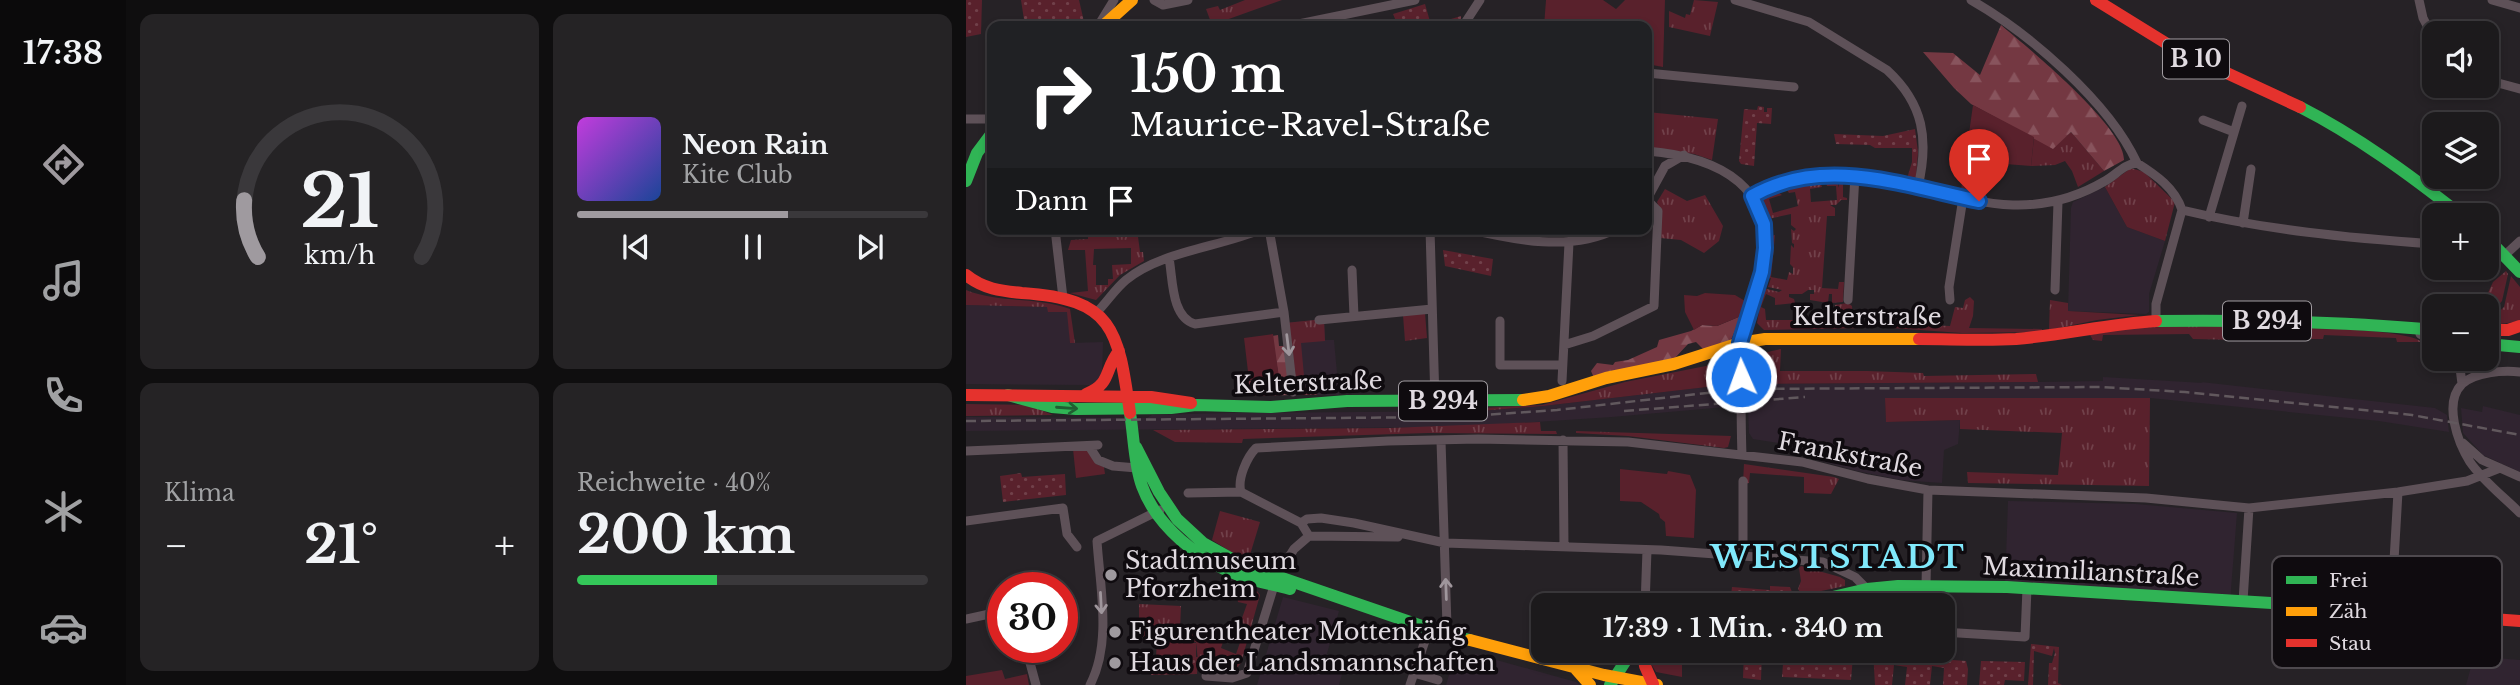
<!DOCTYPE html>
<html lang="de">
<meta charset="utf-8">
<style>
:root{--surface:#1c1a1c;--page:#252325;--text:#f1f3f6;--muted:#a0a1a3;--line:#3a383b;--accent:#9f9a9f}
body{margin:0;font-family:"Libre Baskerville",serif;background:var(--page);color:var(--text);height:100vh;display:flex;flex-direction:column;font-size:26px;white-space:nowrap}
*{box-sizing:border-box;margin:0}
p{font-size:23px;color:var(--muted)}
.icon{flex:none;width:38px;height:38px;fill:none;stroke:currentColor;stroke-width:2;stroke-linecap:round;stroke-linejoin:round}
.map{position:relative;flex:1;overflow:hidden}
.panel{display:flex;flex-direction:column;gap:14px;padding:14px;background:#0f0e0f;width:840px}
.panel>*{flex:none}
.top-card{position:absolute;left:21px;top:21px;width:665px;height:214px;border-radius:14px;box-shadow:0 4px 10px #0003,0 0 0 2px var(--line);background:#202124;color:#fff;overflow:hidden}
.tools{position:absolute;left:1456px;top:21px;display:grid;gap:14px}
.tools a{display:grid;place-items:center;width:77px;height:77px;border-radius:14px;background:var(--surface);box-shadow:0 4px 10px #0003,0 0 0 2px var(--line);font-size:35px}
.speed{position:absolute;left:21px;top:572px;display:flex;gap:14px;font-size:35px;font-weight:700;text-align:center}
.speed>*{display:grid;place-content:center;width:91px;height:91px;border-radius:50%;background:var(--surface);box-shadow:0 4px 10px #0003,0 0 0 2px var(--line);line-height:1}
.speed .limit{border:10px solid #d22;background:#fff;color:#111}
.pin{position:absolute;display:grid;place-items:center;width:60px;height:60px;color:#fff;margin:-72px -30px;border-radius:50% 50% 50% 0;rotate:-45deg;box-shadow:0 0 7px #0007}
.pin .icon{rotate:45deg}
.me{position:absolute;width:77px;margin:-38px;rotate:358deg;stroke-linejoin:round;filter:drop-shadow(0 0 5px #0008)}
.turn{display:flex;align-items:center;gap:24px;height:147px;padding:0 28px;font-size:32px}
.turn .icon{width:91px;height:91px;stroke-width:2.5}
.turn b{display:block;font-size:49px;line-height:60px}
.then{display:flex;align-items:center;height:66px;padding:0 28px;background:#0003;gap:14px;font-size:26px}
.big{font-size:52px;font-weight:700;line-height:1.1}
.panel .tile{flex:1;display:flex;flex-direction:column;justify-content:center;gap:10px;min-width:0;padding:0 24px;border-radius:14px;background:var(--page)}
.panel .dial{align-items:center;gap:0}
.dial svg{height:182px;overflow:visible;fill:none;stroke:var(--line);stroke-width:7;stroke-linecap:round;text-anchor:middle}
.dial text{fill:var(--text);stroke:none}
.song{display:flex;align-items:center;gap:21px}
.cover{width:84px;height:84px;border-radius:10px;background:linear-gradient(135deg,hsl(290 70% 55%),hsl(220 70% 35%))}
.played{height:7px;border-radius:4px;background:linear-gradient(90deg,var(--accent) 60%,var(--line) 60%)}
.keys{display:flex;justify-content:space-around;direction:ltr}
.heat{display:flex;justify-content:space-between;align-items:center;font-size:38px;direction:ltr}
.charge{height:10px;border-radius:5px;background:linear-gradient(90deg,#34c759 40%,var(--line) 0)}
.panel .tiles{flex:1;display:grid;gap:14px;grid-template-columns:repeat(2,1fr)}
.trip{position:absolute;left:565px;top:593px;width:424px;height:70px;border-radius:14px;background:var(--surface);box-shadow:0 4px 10px #0003,0 0 0 2px var(--line);font-weight:700;line-height:70px;text-align:center}
main{display:flex;flex:1;min-height:0}
.menu{display:flex;flex-direction:column;width:126px;justify-content:space-around;align-items:center;background:#0b0a0b;color:var(--muted)}
.menu .icon{width:49px;height:49px}
.menu .current{color:var(--accent)}
.menu b{font-size:32px;color:var(--text)}
.map>svg:first-child{display:block}
.built{fill:#302430}
.grass{fill:url(#grass-tufts);fill-rule:evenodd}
.forest{fill:url(#forest-firs)}
.park{fill:#59212c}
.garden{fill:url(#garden-dots)}
.lines{fill:none;stroke-linecap:round;stroke-linejoin:round}
.street{stroke:#5e5158;stroke-width:9}
.fast{stroke:#30b455;stroke-width:12}
.slow{stroke:#ff9f0a;stroke-width:12}
.jam{stroke:#e5322d;stroke-width:12}
.rail{stroke:#61585d;stroke-width:2.5;stroke-dasharray:10 5;stroke-linecap:butt}
.oneway{stroke:#9f969c}
.oneway2{stroke:#206032}
.route-casing{stroke:#114b97;stroke-width:18}
.route{stroke:#1a73e8;stroke-width:12}
.poi-dot{fill:#9f9a9f;stroke:#0f0b0f;stroke-width:2.5}
.labels{text-anchor:middle;stroke-width:7;stroke-linejoin:round;paint-order:stroke}
.shield{fill:#0f0b0f;stroke:#a19ca1;stroke-width:2}
.shield-label{font-size:23px;font-weight:bold;fill:#e0dae0}
.street-label{font-size:24px;fill:#e0dae0;stroke:#0f0b0f}
.poi-label{font-size:24px;fill:#e0dae0;stroke:#0f0b0f;text-anchor:start}
.district-label{font-size:32px;font-weight:bold;letter-spacing:2px;fill:#80e8fb;stroke:#0f0b0f}
.key{fill:#0f0b0f;stroke:#4e494e;stroke-width:2}
.key-label{font-size:19px;fill:#e0dae0}
</style>
<main>
<nav class="menu">
<b>17:38</b>
<svg class="icon current" aria-label="directions" viewBox="0 0 24 24"><path d="M12 3l9 9-9 9-9-9zM9 14v-3h6M13 9l2 2-2 2"/></svg>
<svg class="icon" aria-label="music" viewBox="0 0 24 24"><path d="M9 18V5l10-2v13"/><circle cx="6" cy="18" r="3"/><circle cx="16" cy="16" r="3"/></svg>
<svg class="icon" aria-label="phone" viewBox="0 0 24 24"><path d="M5 4h4l2 5-3 2q2 4 5 5l2-3 5 2v4C11 20 4 13 5 4z"/></svg>
<svg class="icon" aria-label="climate" viewBox="0 0 24 24"><path d="M12 3v18M4 7l16 10M4 17L20 7"/></svg>
<svg class="icon" aria-label="car" viewBox="0 0 24 24"><path d="M5 17H2v-5l4-1 3-4h7l3 4 3 1v5h-3M9 17h6M6 11h13"/><circle cx="7" cy="17" r="2"/><circle cx="17" cy="17" r="2"/></svg>
</nav>
<section class="panel">
<div class="tiles">
<div class="tile dial"><svg viewBox="0 0 100 80">
<path d="M14 69A42 42 0 1 1 86 69"/>
<path d="M14 69A42 42 0 0 1 8 44" stroke="#9f9a9f"/>
<text x="50" y="56" font-size="32" font-weight="700">21</text>
<text x="50" y="72" font-size="11">km/h</text>
</svg></div>
<div class="tile">
<div class="song"><i class="cover"></i><div><b>Neon Rain</b><p>Kite Club</p></div></div>
<div class="played"></div>
<div class="keys"><svg class="icon" aria-label="previous" viewBox="0 0 24 24"><path d="M18 5L8 12l10 7zM5 5v14"/></svg><svg class="icon" aria-label="pause" viewBox="0 0 24 24"><path d="M8 5v14M16 5v14"/></svg><svg class="icon" aria-label="next" viewBox="0 0 24 24"><path d="M6 5l10 7-10 7zM19 5v14"/></svg></div>
</div>
<div class="tile"><p>Klima</p>
<div class="heat"><a>−</a><b class="big">21°</b><a>+</a></div>
</div>
<div class="tile"><p>Reichweite · 40%</p><b class="big">200 km</b><div class="charge"></div></div>
</div>
</section>
<div class="map">
<svg width="1554" height="685" viewBox="0 0 1554 685">
<defs>
<pattern id="grass-tufts" width="24" height="20" patternUnits="userSpaceOnUse" patternTransform="scale(1.75)"><rect width="24" height="20" fill="#59212c"/><path d="M3 7l-1-3M5 7V3M7 7l1-3M15 17l-1-3M17 17v-4M19 17l1-3" fill="none" stroke="#71414a"/></pattern>
<pattern id="forest-firs" width="22" height="20" patternUnits="userSpaceOnUse" patternTransform="scale(1.75)"><rect width="22" height="20" fill="#743842"/><path d="M5 1l3.5 6h-7zM16 11l3.5 6h-7z" fill="#88545d"/></pattern>
<pattern id="garden-dots" width="8" height="8" patternUnits="userSpaceOnUse" patternTransform="scale(1.75)"><rect width="8" height="8" fill="#59212c"/><path d="M2 2h.1M6 6h.1" fill="none" stroke="#71414a" stroke-width="1.8" stroke-linecap="round"/></pattern>
</defs>
<rect width="100%" height="100%" fill="#262226"/>
<!-- built -->
<path class="built" d="M1139 187 1161 227 1199 241 1183 294V312L1180 314 1102 311 1105 208 1107 202Z
M0 305 82 307V312H102L104 343 137 342 136 377 125 385 0 384Z
M358 319 359 340H368L373 395H328L319 323Z
M1137 377 1237 383 1235 382 1469 408 1481 415 1483 432 1413 421 1184 398H919L920 422 994 420 992 444 978 450 976 483 935 480 891 471 837 456 839 447 787 439 783 433 782 405 646 417 491 427 0 431V417L181 418 186 415 263 413 514 411 577 406 767 384 1072 382 1137 381Z
M1517 406 1554 415V472L1517 455 1497 433 1495 408 1516 412Z
M1042 501 1170 504 1271 513 1264 602 1039 587Z
M317 597 373 611 360 657 379 664 373 685H291Z
M509 654 610 682 614 685H480L484 672 490 667 505 671Z
M1508 656 1554 660V685H1500Z"/>
<!-- grass -->
<path class="grass" d="M279 0H316L246 25 240 9 252 6 254 10Z
M728 0 752 2 744 36 703 27V11L719 18 720 14 724 15Z
M681 112 752 119 746 160 728 154 681 148 683 124 681 123Z
M1105 132 1138 171 1112 187 1106 171 1099 161 1089 165 1065 166 1068 137 1087 148Z
M1165 168 1178 172 1209 202 1199 241 1161 227 1139 187Z
M871 181 873 188V181H877V197L881 198V200H875L870 205H864L869 208V216H861L856 288 872 289 873 282H878L877 302 866 303V294H863L862 303 844 300V294H848V290H842L836 294H823V297L828 299 829 303 809 305V298L800 294 795 307 799 309 800 320H865L869 319V305L882 303 886 306 887 323H901L899 328 798 330 791 323 797 288 813 292 816 290 802 287 805 278 801 279 805 236 809 235 805 277 821 280 823 272 827 274V267L824 264 825 245 828 248V244L826 243 825 229 828 231 830 229 825 225V214L802 219 797 199 810 191 816 195 803 199 807 213 832 206 829 192 823 193 821 190 854 182 856 187 844 189 845 202 871 200 870 186H861L860 182Z
M699 189 721 201 739 195 757 226 753 241 738 253 715 240 694 238 695 212 691 202Z
M162 229H171L174 252H177L178 261 154 275 130 300 104 293 122 291 119 250H102L105 240 122 239V236L162 234ZM165 248V264L146 265 147 279H142V285H130V265H127L128 249Z
M1540 271 1542 274 1536 301 1521 318V306H1516L1527 282Z
M1545 276 1554 287V321L1522 326 1526 318 1538 307Z
M0 290C35 304 68 296 104 309L109 343H104L101 312H82L81 307 0 305Z
M1004 297 1008 301 1007 316 1003 328 1076 329V332L996 333 926 328 920 327 917 323 984 326 989 307 997 308 999 300Z
M1084 300 1102 303V311L1173 315 1131 320 1083 330Z
M459 313 461 338 439 341 437 315Z
M358 319 359 341 335 343 339 387 350 386 351 395H328L319 323Z
M1176 326C1220 326 1432 323 1456 342H1431L1430 338 1358 335 1357 339H1325L1319 341 1227 339 1223 334 1137 335 1136 341 1127 340 1124 335Z
M815 349 814 371H901L957 373 958 376 1070 374 1072 382 783 384C784 356 790 354 815 349Z
M755 363H760L767 369V384L577 406 514 411V408L576 405 659 382Z
M919 398H1184L1183 486 1002 483 1001 472 1092 475 1096 433 994 429V420L920 422Z
M0 404 62 405 87 415 0 416Z
M574 422 575 431H590L591 434 462 433 277 439 276 443 209 442 187 430 424 428Z
M610 431 765 436 762 447 758 448 662 436 610 433Z
M778 464 868 477 873 479 865 494 838 493V477L784 473 783 483 777 484Z
M254 511 294 522 283 558 267 553 246 540Z
M835 566 874 577 879 580V586L836 595 832 589 835 581 833 568Z
M269 583 291 591 294 595 275 663 271 668 259 667V658L243 655 242 662 232 661 230 642 177 639V618H173V604L215 606 214 629 240 639 243 631 259 636 255 648 270 654 277 634 271 632 281 604 272 602Z"/>
<!-- forest -->
<path class="forest" d="M1035 25C1061 47 1159 127 1158 160L1138 171 1105 132 1087 149 1005 104 988 88 957 52 987 53 1014 75Z
M775 316 765 340 738 350 730 342 722 344 708 359 628 378 625 371 631 363 647 365 649 362 662 360 691 347 693 340 725 331 736 325 751 326Z
M312 335 313 346H322L328 395 284 396 283 381 313 378 306 336Z"/>
<!-- park -->
<path class="park" d="M580 0H637L650 9 659 0H699L697 67 681 64V26H578Z
M1007 105 1068 137 1065 166 1026 163 1022 184H1019L1017 194 995 190Z
M739 293 769 295 779 301 775 316 751 326 736 325 728 330 719 312 718 295 731 296Z
M307 334 313 378 283 380 278 338Z
M107 449 121 450 130 464 138 467 139 474 110 478Z
M654 469 701 474 702 471 724 475 730 490 728 538 700 536 699 522 694 518 693 514 675 502 654 501Z
M191 640 230 643V657H190Z
M688 651H716V677L690 672 685 664Z
M36 670 39 679 61 674 63 685H0V676Z"/>
<!-- garden -->
<path class="garden" d="M0 0H16L15 34 0 37Z
M55 0H113L119 26H59Z
M459 4 465 25 495 16V19L490 26H432L427 14Z
M792 106 798 107V112H801V108H806L805 124 791 123 788 166 775 164 773 161 778 109 791 110Z
M949 129 952 152 950 177 940 182 946 162V148H909L904 145 870 144 868 134 917 136Z
M477 250 527 259 525 276 479 266Z
M55 473 56 477 99 474 100 495 37 502 34 476Z
M804 586 824 587 828 597 783 605H764L766 587 804 590Z
M1065 644 1093 647 1092 683 1096 685H1082L1083 663H1086L1089 653 1088 648 1086 656 1068 651 1067 685H1062Z
M778 651H796L795 680 777 678Z
M818 651H903V657L887 656 885 680 816 677Z
M907 651H919V655L1000 661 1002 669 1001 685H977L978 668 966 666 964 685H939L941 667 928 665 926 685H909Z
M232 657 231 674 185 675 184 661 188 658Z
M1015 661 1059 662 1058 681 1039 680 1038 685H1013Z"/>
<g class="lines">
<!-- street -->
<path class="street" d="M188 0 197 5 222 0
M769 0 843 22 921 70C958 104 963 140 952 187
M1005 0C1063 33 1143 102 1171 163
M1453 0 1457 18 1468 39
M1526 0 1554 8
M132 26 148 0
M323 26 449 0
M497 26 514 0
M681 73 828 87
M1521 80 1554 89
M0 119H26
M1237 120 1268 132
M681 151C754 157 814 187 796 272 791 296 777 319 774 343 773 353 775 365 775 375 775 402 775 428 776 455
M786 196C801 187 815 184 831 180 841 178 852 175 863 174 925 170 985 203 1047 205 1081 206 1110 198 1139 181 1150 175 1158 164 1171 163 1190 175 1209 188 1216 210L1190 304V321
M681 199 699 166 718 155
M1216 210C1299 230 1384 238 1468 244
M1243 217 1276 106
M1277 223 1285 169
M89 229 97 298
M303 229 318 312 327 392
M464 229 469 401
M502 229C549 240 605 252 650 229
M1539 255 1554 241
M203 258C207 279 205 317 229 324L318 312
M386 270 388 316
M1089 290 1092 202
M882 300 889 175
M984 300 983 287 997 198
M131 312C141 302 149 289 160 280 195 251 255 247 296 229
M353 320 466 309
M534 321V365H595
M1454 334 1468 342
M598 345 627 336 688 306 692 211 681 200
M1490 359 1494 368 1496 384
M1554 372C1537 370 1509 372 1496 384 1477 403 1492 443 1504 462 1517 481 1538 497 1554 513
M596 381 603 243
M597 440 598 547
M475 441 481 626 479 634
M1497 443 1516 460 1554 477
M123 446 132 460 147 466 171 468
M0 451 132 445
M777 481V555
M275 492C271 479 281 457 290 448L422 441 512 439 662 442 836 462 902 479 962 490 1180 498 1283 508 1432 492 1501 481 1534 468
M222 493 275 492 335 523 343 536 432 537
M0 521 97 508 101 534 111 547
M335 523 341 519 355 518 388 523 479 543 695 550 857 562 889 577 901 589
M960 586 962 490
M1277 601 1283 508
M679 606 681 550
M1425 612 1432 492
M0 619 37 611
M976 632 1059 637 1061 588
M60 648 70 685
M448 673 472 680
M240 676 266 678 281 673 311 576 328 549 343 536
M124 685C146 643 134 587 131 541L194 510
M444 685 463 629"/>
<!-- fast -->
<path class="fast" d="M1334 107C1391 136 1444 175 1495 215
M0 181 11 153 26 133
M1521 238 1554 272
M1190 321C1282 320 1376 321 1468 330
M1521 344 1554 347
M42 395 86 407 110 409 205 408 230 405 305 407 381 401 557 400
M164 413C168 437 168 464 176 486 191 527 233 560 272 575 289 582 307 584 324 589
M170 447 193 492 211 519 237 543 275 564 479 634 504 640
M828 606 901 589 932 586 1041 587 1338 605
M644 685 666 651"/>
<!-- slow -->
<path class="slow" d="M137 26 166 0
M557 400 583 396 640 378 708 364 774 343 799 339H953
M504 640 638 675 691 685
M609 668 624 685"/>
<!-- jam -->
<path class="jam" d="M1130 0 1211 50 1334 107
M0 275C17 289 35 291 56 293 148 299 152 329 164 413
M1521 330H1542L1554 326
M953 339C985 339 1018 341 1050 339 1097 335 1143 324 1190 321
M120 394C146 384 138 369 153 351
M0 395 185 397 225 403
M1338 605 1554 621
M677 651 679 666 687 684"/>
<!-- rail -->
<path class="rail" d="M658 411 839 397
M0 421 487 417 591 410 776 389 1134 387 1219 392 1446 415 1554 435"/>
</g>
<!-- one-way arrows -->
<defs><path id="oneway-shaft" d="M-6 0H5M1.5-3L5.5 0L1.5 3" fill="none" stroke-width="1.6" stroke-linecap="round" stroke-linejoin="round" transform="scale(1.75)"/></defs>
<g class="oneway">
<use href="#oneway-shaft" transform="translate(322 345) rotate(83)"/>
<use href="#oneway-shaft" transform="translate(480 589) rotate(-92)"/>
<use href="#oneway-shaft" transform="translate(135 603) rotate(87)"/>
</g>
<use class="oneway2" href="#oneway-shaft" transform="translate(101 408) rotate(4)"/>
<g class="lines">
<defs>
<path id="route" d="M775 377 774 343 796 272 799 248 798 224 786 196C858 155 939 186 1013 201"/>
</defs>
<!-- route casing -->
<use href="#route" class="route-casing"/>
<!-- route -->
<use href="#route" class="route"/>
</g>
<!-- markers -->
<g class="poi-dot">
<circle cx="145" cy="575" r="7"/>
<circle cx="149" cy="632" r="7"/>
<circle cx="149" cy="663" r="7"/>
</g>
<g class="labels">
<!-- shield labels -->
<g class="shield">
<rect x="1197" y="39.5" width="66" height="39" rx="5"/>
<rect x="1257" y="301.5" width="88" height="39" rx="5"/>
<rect x="433" y="381.5" width="88" height="39" rx="5"/>
</g>
<g class="shield-label">
<text x="1230" y="67">B 10</text>
<text x="1301" y="329">B 294</text>
<text x="477" y="409">B 294</text>
</g>
<!-- street labels -->
<g class="street-label">
<text x="901" y="325">Kelterstraße</text>
<text transform="translate(342 383) rotate(-2)" y="8">Kelterstraße</text>
<text transform="translate(884 455) rotate(11)" y="8">Frankstraße</text>
<text transform="translate(1125 572) rotate(3)" y="8">Maximilianstraße</text>
</g>
<!-- poi labels -->
<g class="poi-label">
<text x="159" y="569">Stadtmuseum<tspan x="159" dy="28">Pforzheim</tspan></text>
<text x="163" y="640">Figurentheater Mottenkäfig</text>
<text x="163" y="671">Haus der Landsmannschaften</text>
</g>
<!-- district labels -->
<g class="district-label">
<text x="872" y="568">WESTSTADT</text>
</g>
</g>
<!-- legend -->
<rect x="1306" y="556" width="230" height="112" rx="10" class="key"/>
<rect x="1320" y="576" width="31" height="8" fill="#30b455"/>
<rect x="1320" y="607" width="31" height="9" fill="#ff9f0a"/>
<rect x="1320" y="639" width="31" height="8" fill="#e5322d"/>
<g class="key-label">
<text x="1363" y="587">Frei</text>
<text x="1363" y="618">Zäh</text>
<text x="1363" y="650">Stau</text>
</g>
</svg>
<div class="tools">
<a><svg class="icon" aria-label="sound" viewBox="0 0 24 24"><path d="M4 9h4l5-4v14l-5-4H4zM17 9q2 3 0 6"/></svg></a>
<a><svg class="icon" aria-label="layers" viewBox="0 0 24 24"><path d="M12 4l9 5-9 5-9-5zM3 14l9 5 9-5"/></svg></a>
<a>+</a>
<a>−</a>
</div>
<div class="speed"><div class="limit">30</div></div>
<div class="pin" style="left:1013px;top:201px;background:#d93025"><svg class="icon" aria-label="arrive" viewBox="0 0 24 24"><path d="M6 21V4h12l-3 4 3 4H6"/></svg></div>
<svg class="me" style="left:775px;top:377px" viewBox="-20 -20 40 40"><circle r="17" fill="#1a73e8" stroke="#fff" stroke-width="3"/><path d="M0-11L8 9 0 5-8 9z" fill="#fff"/></svg>
<div class="trip">17:39 · 1 Min. · 340 m</div>
<div class="top-card">
<div class="turn"><svg class="icon" aria-label="right" viewBox="0 0 24 24"><path d="M7 20v-9h11M14 6l5 5-5 5"/></svg><div><b>150 m</b>Maurice-Ravel-Straße</div></div>
<div class="then">Dann<svg class="icon" aria-label="arrive" viewBox="0 0 24 24"><path d="M6 21V4h12l-3 4 3 4H6"/></svg></div>
</div>
</div>
</main>
